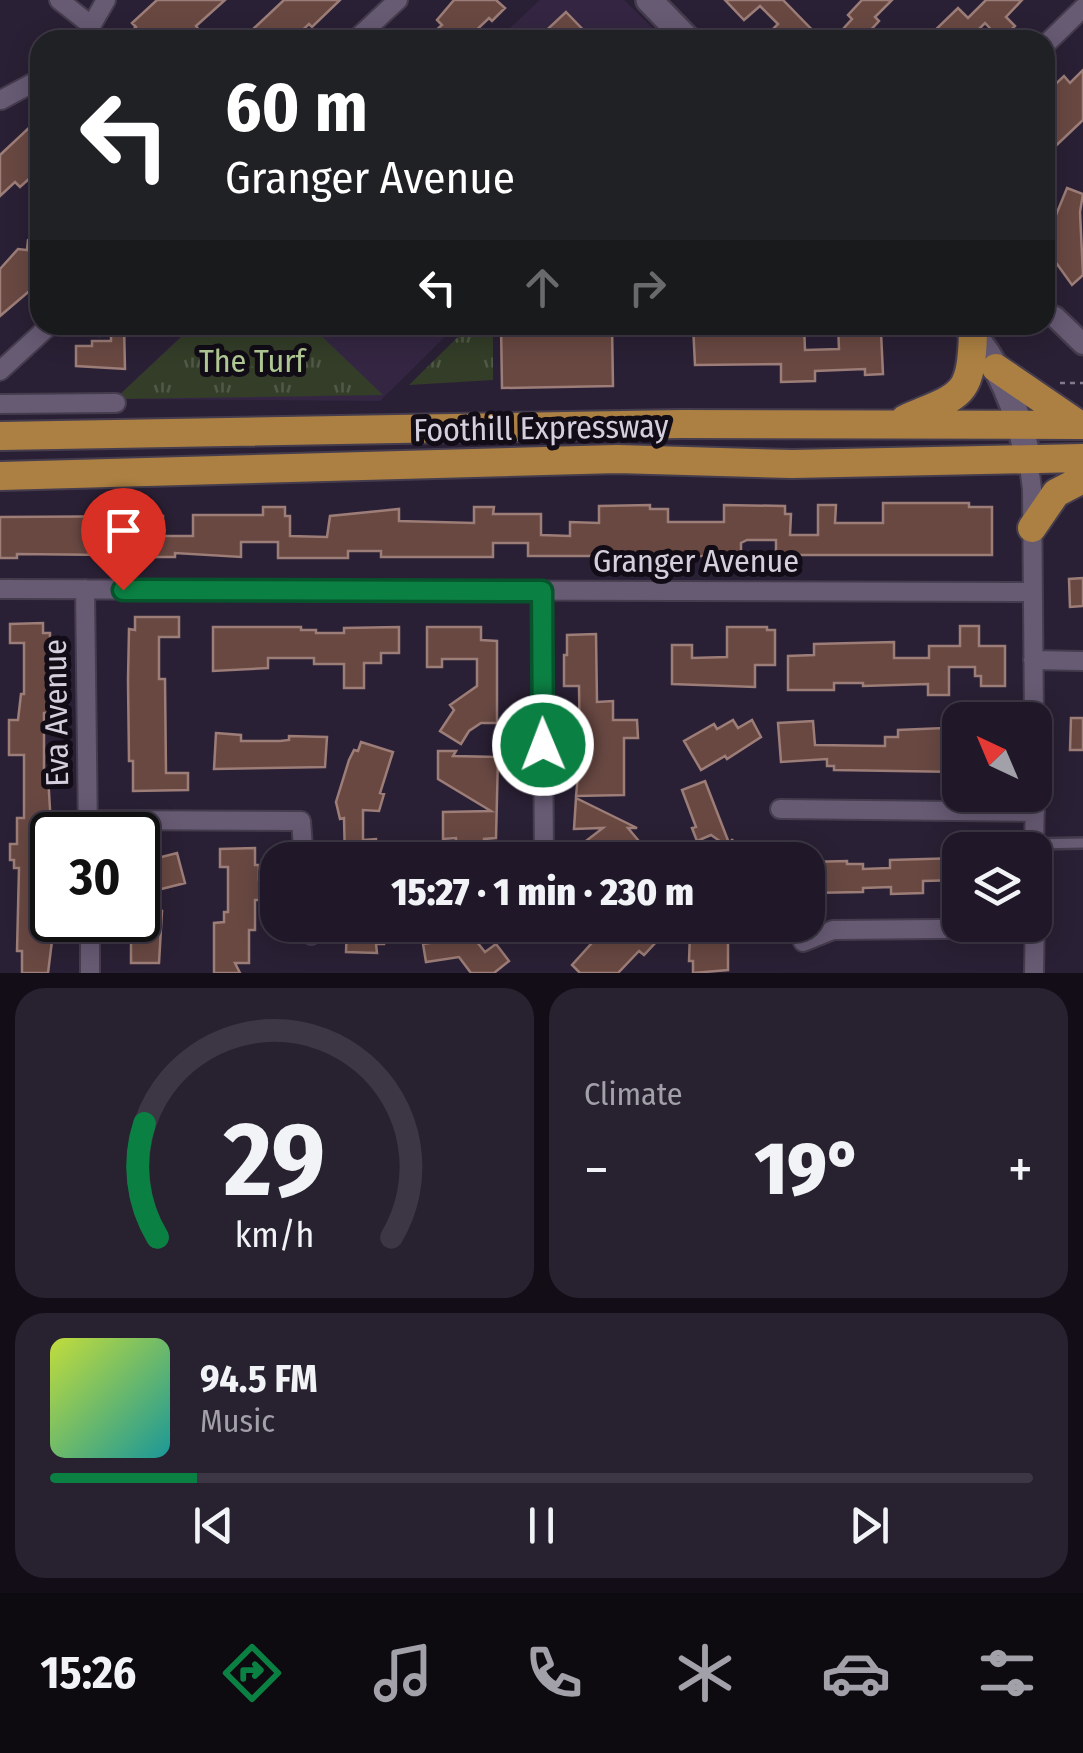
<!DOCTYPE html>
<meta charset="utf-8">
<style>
:root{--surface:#201828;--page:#282130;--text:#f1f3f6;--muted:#a2a0a8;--line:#3d3745;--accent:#0b8043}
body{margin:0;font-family:"Fira Sans Condensed",sans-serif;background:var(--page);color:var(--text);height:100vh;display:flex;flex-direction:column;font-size:38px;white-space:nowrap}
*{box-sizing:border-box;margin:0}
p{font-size:32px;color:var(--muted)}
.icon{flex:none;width:55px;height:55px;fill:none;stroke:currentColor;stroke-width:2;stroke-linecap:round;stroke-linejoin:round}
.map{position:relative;height:973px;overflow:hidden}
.panel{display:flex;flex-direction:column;gap:15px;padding:15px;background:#120d16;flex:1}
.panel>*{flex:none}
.banner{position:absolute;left:30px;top:30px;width:1025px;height:305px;border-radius:30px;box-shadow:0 5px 25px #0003,0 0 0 2px var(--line);background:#202124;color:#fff;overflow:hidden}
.needle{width:65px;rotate:316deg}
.tools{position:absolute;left:942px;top:702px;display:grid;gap:20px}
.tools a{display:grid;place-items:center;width:110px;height:110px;border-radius:20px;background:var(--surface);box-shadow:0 5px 25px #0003,0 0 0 2px var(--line);font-size:50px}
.speed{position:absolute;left:30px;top:812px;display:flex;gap:20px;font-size:50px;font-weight:700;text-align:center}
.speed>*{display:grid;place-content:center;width:130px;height:130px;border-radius:50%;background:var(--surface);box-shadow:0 5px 25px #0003,0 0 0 2px var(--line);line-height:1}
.speed .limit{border:5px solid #111;border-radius:15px;background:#fff;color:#111}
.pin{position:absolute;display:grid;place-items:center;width:85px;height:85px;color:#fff;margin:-102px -42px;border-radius:50% 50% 50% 0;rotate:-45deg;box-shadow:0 0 10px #0007}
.pin .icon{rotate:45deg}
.me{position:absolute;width:110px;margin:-55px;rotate:359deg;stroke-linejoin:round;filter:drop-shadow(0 0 8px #0008)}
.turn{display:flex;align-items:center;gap:35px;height:210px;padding:0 30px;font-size:45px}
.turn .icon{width:130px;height:130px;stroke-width:2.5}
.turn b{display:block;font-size:70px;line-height:85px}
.lanes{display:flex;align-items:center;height:95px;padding:0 30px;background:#0003;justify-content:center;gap:50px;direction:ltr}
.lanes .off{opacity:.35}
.big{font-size:75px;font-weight:800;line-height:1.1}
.panel .widget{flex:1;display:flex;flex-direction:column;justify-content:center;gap:15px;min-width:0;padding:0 35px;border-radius:30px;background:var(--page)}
.panel .dial{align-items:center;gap:0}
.dial svg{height:260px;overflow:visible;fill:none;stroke:var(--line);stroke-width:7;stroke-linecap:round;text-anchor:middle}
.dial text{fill:var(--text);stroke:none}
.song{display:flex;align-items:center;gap:30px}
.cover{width:120px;height:120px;border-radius:15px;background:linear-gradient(135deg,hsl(70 70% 55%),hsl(180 70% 35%))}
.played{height:10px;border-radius:5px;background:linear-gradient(90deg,var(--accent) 15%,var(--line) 15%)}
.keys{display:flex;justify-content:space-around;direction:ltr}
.heat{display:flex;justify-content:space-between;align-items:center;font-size:55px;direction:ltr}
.panel .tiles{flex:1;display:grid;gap:15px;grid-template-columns:1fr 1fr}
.widget:last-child{grid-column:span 2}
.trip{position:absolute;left:260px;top:842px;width:565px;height:100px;border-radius:30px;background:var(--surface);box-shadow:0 5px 25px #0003,0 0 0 2px var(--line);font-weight:800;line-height:100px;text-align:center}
.dock{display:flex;height:160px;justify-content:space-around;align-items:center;background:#0d0a10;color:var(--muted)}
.dock .icon{width:70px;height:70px}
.dock .selected{color:var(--accent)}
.dock b{font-size:45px;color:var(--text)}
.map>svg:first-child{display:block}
.built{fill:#342642}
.grass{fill:url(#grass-tufts)}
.garden{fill:#333d28}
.building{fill:#694842;stroke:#9d7d77;stroke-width:2.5}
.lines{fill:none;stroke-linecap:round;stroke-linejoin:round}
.service-casing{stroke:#453c4e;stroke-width:14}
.minor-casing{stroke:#453c4e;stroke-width:22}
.tertiary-casing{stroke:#453c4e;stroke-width:25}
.secondary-casing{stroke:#453c4e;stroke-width:30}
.trunk-casing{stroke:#453c4e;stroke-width:32}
.path{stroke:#827a8c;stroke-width:2.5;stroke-dasharray:5 5;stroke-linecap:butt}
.service{stroke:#675b74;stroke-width:9}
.minor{stroke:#675b74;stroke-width:18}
.tertiary{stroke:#675b74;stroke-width:20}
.secondary{stroke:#675b74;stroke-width:25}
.trunk{stroke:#ac8042;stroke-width:28}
.route-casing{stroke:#07532c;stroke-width:25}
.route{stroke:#0b8043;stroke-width:18}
.labels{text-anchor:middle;stroke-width:10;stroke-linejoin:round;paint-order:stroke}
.park-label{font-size:32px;fill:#b0c994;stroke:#110c16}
.street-label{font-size:32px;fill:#d5cfdd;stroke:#110c16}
</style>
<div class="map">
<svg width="1083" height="973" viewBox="0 0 1083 973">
<defs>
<pattern id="grass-tufts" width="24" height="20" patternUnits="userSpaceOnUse" patternTransform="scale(2.5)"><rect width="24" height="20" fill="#333d28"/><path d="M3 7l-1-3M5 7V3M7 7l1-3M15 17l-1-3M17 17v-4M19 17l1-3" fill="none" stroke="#505847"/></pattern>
</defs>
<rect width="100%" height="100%" fill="#2a2035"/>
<!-- built -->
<path class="built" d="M540 0H624L665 40H497Z
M193 325H457L380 401 115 399Z"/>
<!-- grass -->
<path class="grass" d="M194 325H310L383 395 115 399Z
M470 325H493V380L409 385Z"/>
<!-- garden -->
<path class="garden" d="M206 325H300L294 352 254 367 218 353 203 329Z"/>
<!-- building -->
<path class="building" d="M157 0H225L196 26 199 30 188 40H121L136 27 132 23Z
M284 0H340L312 27 309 24 292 40H259L251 31Z
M454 0H496L505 8 492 21 489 18 466 40H425L442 25 437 20Z
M725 0H783L822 40H778L770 32 778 24 760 6 744 20Z
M862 0H892L875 17 879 21 869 32 878 40H833L852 19 848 15Z
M986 0H1022L1006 17 1015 26 1001 40 985 23 968 40H925L958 8 968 18Z
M566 12 593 40H536Z
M1083 70V120L1045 156V94L1064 76 1070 83Z
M32 125 40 133V169L20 187 15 182 0 196V155Z
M1067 188 1083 194 1080 212 1083 275 1072 285 1057 264 1045 268 1049 223H1052L1051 215H1056Z
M40 229V282L0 316V269L18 249 27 250 28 240Z
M111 325H124L125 369 76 366V346H92V341H111Z
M501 325H612L613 386 502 388Z
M693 325H804L805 350 839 349 838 325H858V333L881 332 883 374 865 375V369L815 371V381L781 382V364L695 365Z
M883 503H969V507H992V555H776V540H747L741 543V556H528V543H493V557H381V551H348V558H278V542H241V557L175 553V557H149V541H109V555L17 554V558H0V517L163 516V536H193V515H263V507H285V516H290V536L327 537 330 516 399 509V521L474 523V507H494L493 514H541V535L570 536V522L599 523V506L650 505V509H668V522H724V505L785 506V514H791L790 535H818V505H836L835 523H883Z
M1083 578V606L1070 607 1069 579Z
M135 617H179V637H159V679H165L166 773H188V790L133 791V761H129L128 680 129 629 135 630Z
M43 623V633H50V713H44V775H48L52 843V941L48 973H22V951H17L19 868H14V860H10V844H17V818H24V755H9V720H18L21 694H24V643H10V624Z
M960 626H979V646H1005V686H981V676H975V667H949V695H928V684L863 686V683H834V690H788V656L814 655V644L894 642V658H929V646H960Z
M213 627H301V630H316V633H344V628L399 627V653H381V663H364V688H344V664H314V658H268V668L213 671Z
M427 627H481V640L497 641V723H481L469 731 461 744 440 731 454 710 450 705 477 686V659H442V667H427Z
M727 627H767V630H775V665H755V687L672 684V645H692V658L727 657Z
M596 634 597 702 613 701V720H637L638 738H624V795L576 796 580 756 579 686H564V655H567V635Z
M1071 718H1083V750H1070Z
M733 720 738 728 752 720 761 737 727 759 725 756 701 770 684 741 714 724 717 729Z
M813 721 815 745 885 746V737H898V730L944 728V740L960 739V772L834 770V766H827V759L781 762 778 723Z
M216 733 241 735V741H280L289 740V736L327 737 325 767 214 769Z
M361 742 393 752 380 793 384 794 379 811 363 810V840L376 839 377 860H345L344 818 340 819 336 802 349 760 354 750 358 751Z
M438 751H456L453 756 498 757 496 838 484 839V854H457L456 838 443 839V812L491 811 438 779Z
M705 781 729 843 732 840 760 860H717L727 846 711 835 697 841 692 828 696 827 682 790Z
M576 798 637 828H628L638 840 617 856 612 850 602 857 597 850 590 855 582 844 603 828 574 829Z
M255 848V865H259V880H263V900H255V930H249V963H235L240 973H214V923L224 922V912H228V867H220V849Z
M177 853 185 883 138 895V863Z
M960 858V880L923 881V893L891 894V887L863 888V892L808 893V862L847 861V864H863V869L890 868V860Z
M138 911H162L159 963H131V920H138Z
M347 925H384V944H376L377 953 346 952Z
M641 925 657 941 644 955 639 951 618 973H580L572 965 601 933 606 937 614 929 626 940Z
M700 925H728V970L693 973V961H689L690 933H696V926Z
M465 927 485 952 496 944 509 961 494 973H471L459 957 426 962 423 944 449 940Z"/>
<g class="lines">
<defs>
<path id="service" d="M1034 844 1083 843"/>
<path id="minor" d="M59 0 92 26
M83 40 106 0
M355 40 398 0
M1045 45 1083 8
M1 100 40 79
M0 371 50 325
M0 404 116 403
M1028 458 1032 489 1034 720
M0 589 1032 592
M85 589 88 835
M542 591 544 860
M1033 660 1083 661
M780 809 1035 812
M88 820 301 821 304 860
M1034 850 1035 795
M90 920V973
M310 925 311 935
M803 942 833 930 1035 928
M1034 973 1035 914"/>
<path id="tertiary" d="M1045 313 1055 317 1083 344"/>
<path id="secondary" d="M649 0 688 40
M965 325C1000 362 1017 409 1028 458"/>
<path id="trunk" d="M996 368 1078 424
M905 419C962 394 971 398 973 333
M0 436 681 424 1083 425
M0 476 617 459 792 464 1083 458
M1032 528 1056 493 1083 479"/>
</defs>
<!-- service casing -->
<use href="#service" class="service-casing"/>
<!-- minor casing -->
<use href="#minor" class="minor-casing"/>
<!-- tertiary casing -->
<use href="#tertiary" class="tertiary-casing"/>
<!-- secondary casing -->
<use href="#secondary" class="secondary-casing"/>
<!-- trunk casing -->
<use href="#trunk" class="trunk-casing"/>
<!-- path -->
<path class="path" d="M91 325 104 341
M1060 383H1083"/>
<!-- service -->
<use href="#service" class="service"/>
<!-- minor -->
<use href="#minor" class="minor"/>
<!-- tertiary -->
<use href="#tertiary" class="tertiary"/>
<!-- secondary -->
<use href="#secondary" class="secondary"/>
<!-- trunk -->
<use href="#trunk" class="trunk"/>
</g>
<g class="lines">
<defs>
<path id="route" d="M123 590 542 591 543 745"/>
</defs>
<!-- route casing -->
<use href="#route" class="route-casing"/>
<!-- route -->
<use href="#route" class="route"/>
</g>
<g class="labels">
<!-- park labels -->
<g class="park-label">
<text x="252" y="372">The Turf</text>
</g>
<!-- street labels -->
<g class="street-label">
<text transform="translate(541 428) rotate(-1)" y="11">Foothill Expressway</text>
<text x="696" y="572">Granger Avenue</text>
<text transform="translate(56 713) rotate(-91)" y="11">Eva Avenue</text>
</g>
</g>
</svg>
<div class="tools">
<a><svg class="needle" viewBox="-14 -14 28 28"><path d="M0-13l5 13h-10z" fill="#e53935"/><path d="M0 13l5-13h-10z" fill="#a2a0a8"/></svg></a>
<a><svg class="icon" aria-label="layers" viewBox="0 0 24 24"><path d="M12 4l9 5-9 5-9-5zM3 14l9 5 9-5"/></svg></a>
</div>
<div class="speed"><div class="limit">30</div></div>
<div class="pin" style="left:123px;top:590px;background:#d93025"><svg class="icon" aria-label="arrive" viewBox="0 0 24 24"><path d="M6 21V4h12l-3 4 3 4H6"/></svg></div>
<svg class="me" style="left:543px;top:745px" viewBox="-20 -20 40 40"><circle r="17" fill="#0b8043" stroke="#fff" stroke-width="3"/><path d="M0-11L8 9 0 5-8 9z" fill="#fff"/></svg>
<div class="trip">15:27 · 1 min · 230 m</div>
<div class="banner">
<div class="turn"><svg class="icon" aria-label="left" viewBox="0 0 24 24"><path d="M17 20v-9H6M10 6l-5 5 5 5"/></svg><div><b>60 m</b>Granger Avenue</div></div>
<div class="lanes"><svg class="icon" aria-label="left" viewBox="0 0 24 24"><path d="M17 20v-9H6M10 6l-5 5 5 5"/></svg><svg class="icon off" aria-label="ahead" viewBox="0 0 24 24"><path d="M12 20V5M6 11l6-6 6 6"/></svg><svg class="icon off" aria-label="right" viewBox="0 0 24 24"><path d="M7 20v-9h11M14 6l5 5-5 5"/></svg></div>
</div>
</div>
<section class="panel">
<div class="tiles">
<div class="widget dial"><svg viewBox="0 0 100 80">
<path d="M14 69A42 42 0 1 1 86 69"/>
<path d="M14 69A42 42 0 0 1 10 34" stroke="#0b8043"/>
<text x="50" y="56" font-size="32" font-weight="700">29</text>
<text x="50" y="72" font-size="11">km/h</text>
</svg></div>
<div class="widget"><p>Climate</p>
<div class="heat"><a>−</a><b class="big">19°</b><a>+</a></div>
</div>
<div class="widget">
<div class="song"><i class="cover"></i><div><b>94.5 FM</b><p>Music</p></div></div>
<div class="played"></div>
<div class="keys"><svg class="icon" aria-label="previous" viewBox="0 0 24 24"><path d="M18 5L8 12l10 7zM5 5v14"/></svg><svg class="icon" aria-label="pause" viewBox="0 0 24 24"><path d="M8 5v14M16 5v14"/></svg><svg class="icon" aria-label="next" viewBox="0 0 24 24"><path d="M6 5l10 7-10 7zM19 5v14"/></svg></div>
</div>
</div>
</section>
<nav class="dock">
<b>15:26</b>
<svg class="icon selected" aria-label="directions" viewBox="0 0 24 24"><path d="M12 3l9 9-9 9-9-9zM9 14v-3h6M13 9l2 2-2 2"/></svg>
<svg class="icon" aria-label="music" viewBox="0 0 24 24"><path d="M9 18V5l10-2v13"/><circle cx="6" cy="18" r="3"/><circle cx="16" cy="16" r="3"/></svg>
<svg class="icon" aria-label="phone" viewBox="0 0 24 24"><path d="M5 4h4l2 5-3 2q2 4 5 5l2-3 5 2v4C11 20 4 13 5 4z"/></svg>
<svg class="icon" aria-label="climate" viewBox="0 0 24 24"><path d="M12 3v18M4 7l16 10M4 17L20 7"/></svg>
<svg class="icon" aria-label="car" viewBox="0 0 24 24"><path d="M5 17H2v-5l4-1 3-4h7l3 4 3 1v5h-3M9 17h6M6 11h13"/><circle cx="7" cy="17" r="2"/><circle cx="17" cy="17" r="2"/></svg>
<svg class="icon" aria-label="filters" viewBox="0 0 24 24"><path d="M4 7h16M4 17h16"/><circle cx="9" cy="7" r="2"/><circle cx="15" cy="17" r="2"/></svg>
</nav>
